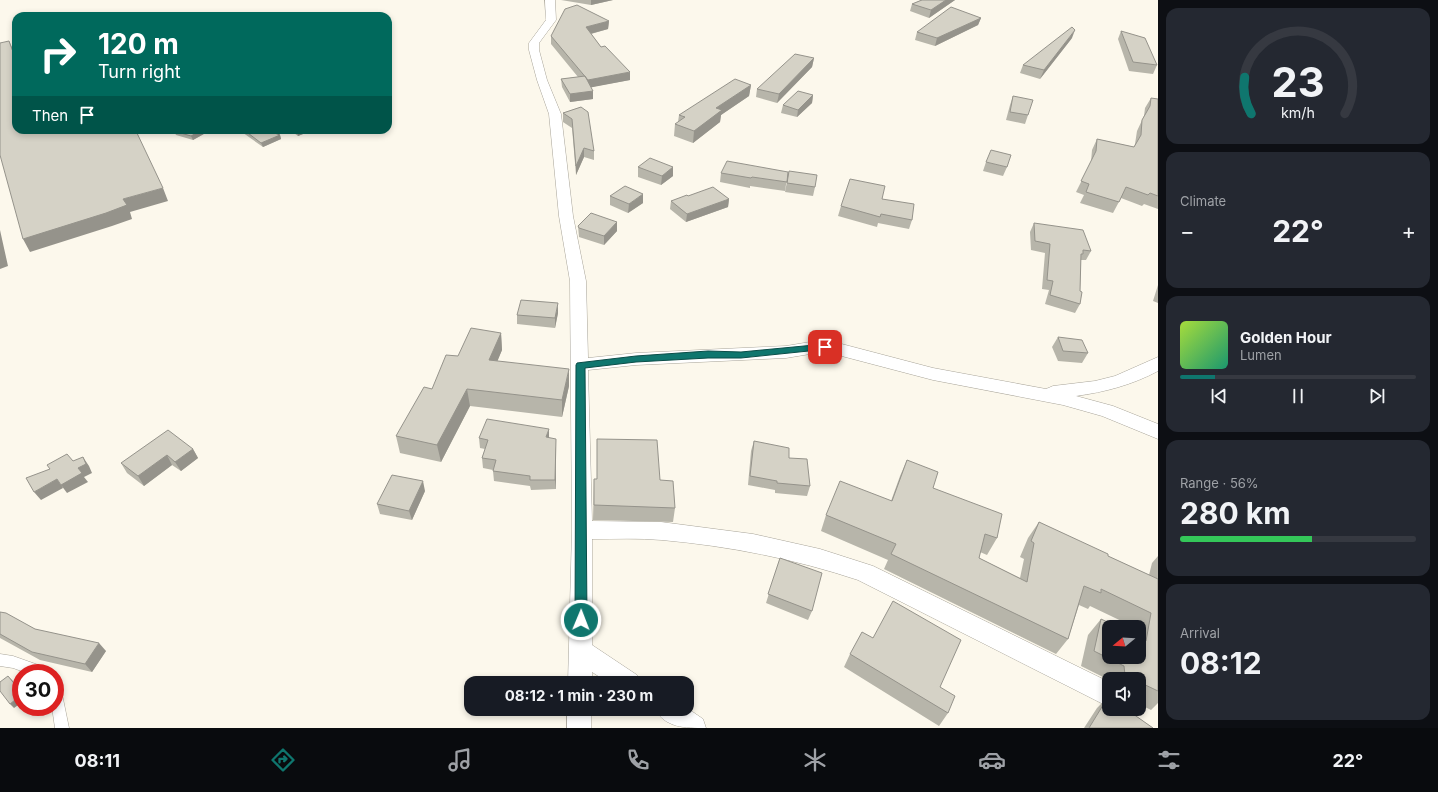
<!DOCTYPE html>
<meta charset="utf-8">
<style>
:root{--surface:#171b24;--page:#242831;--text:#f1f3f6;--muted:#9ea1a6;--line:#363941;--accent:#0f766e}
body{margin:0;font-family:Inter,sans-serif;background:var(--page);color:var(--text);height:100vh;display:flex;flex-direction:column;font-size:15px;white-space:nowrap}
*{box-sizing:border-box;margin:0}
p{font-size:13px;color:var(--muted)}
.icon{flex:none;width:22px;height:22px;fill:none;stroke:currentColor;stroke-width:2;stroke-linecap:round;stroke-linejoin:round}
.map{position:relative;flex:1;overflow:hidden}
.side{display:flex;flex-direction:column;gap:8px;padding:8px;background:#0d0f14;width:280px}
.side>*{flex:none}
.hud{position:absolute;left:12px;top:12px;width:380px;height:122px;border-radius:12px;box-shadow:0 2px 6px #0003;background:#00695c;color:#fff;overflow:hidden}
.needle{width:26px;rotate:252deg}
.buttons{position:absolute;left:1102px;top:620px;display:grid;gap:8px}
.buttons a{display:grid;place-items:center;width:44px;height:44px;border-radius:8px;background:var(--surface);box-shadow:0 2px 6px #0003;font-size:20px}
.speed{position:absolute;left:12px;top:664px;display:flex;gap:8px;font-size:20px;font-weight:700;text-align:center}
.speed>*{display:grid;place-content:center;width:52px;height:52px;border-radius:50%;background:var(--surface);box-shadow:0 2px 6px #0003;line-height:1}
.speed .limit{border:6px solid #d22;background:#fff;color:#111}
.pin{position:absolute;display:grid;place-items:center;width:34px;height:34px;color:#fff;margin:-17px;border-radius:8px;box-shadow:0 2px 6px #0006}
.me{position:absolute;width:44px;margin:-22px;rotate:1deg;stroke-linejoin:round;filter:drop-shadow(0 0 3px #0008)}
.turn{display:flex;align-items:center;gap:14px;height:84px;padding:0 20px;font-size:18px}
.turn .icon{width:52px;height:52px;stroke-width:2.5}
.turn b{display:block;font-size:28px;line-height:34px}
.then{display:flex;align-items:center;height:38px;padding:0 20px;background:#0003;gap:8px;font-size:15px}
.big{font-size:30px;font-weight:700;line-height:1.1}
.side .tile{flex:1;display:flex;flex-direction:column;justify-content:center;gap:6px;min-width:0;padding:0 14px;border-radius:12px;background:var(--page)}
.side .dial{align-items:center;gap:0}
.dial svg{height:104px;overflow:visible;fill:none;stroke:var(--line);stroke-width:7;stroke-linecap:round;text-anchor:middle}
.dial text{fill:var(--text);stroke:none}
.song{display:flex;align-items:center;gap:12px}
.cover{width:48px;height:48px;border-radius:6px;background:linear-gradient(135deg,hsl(80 70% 55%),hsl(160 70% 35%))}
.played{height:4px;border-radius:2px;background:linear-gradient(90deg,var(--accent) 15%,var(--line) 15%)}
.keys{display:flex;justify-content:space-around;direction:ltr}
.heat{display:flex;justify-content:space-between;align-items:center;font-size:22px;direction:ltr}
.charge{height:6px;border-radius:3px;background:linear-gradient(90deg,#34c759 56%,var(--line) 0)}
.trip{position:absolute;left:464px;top:676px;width:230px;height:40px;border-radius:12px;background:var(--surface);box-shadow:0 2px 6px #0003;font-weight:700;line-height:40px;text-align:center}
.tab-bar{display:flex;height:64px;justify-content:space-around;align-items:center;background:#090b0e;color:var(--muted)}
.tab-bar .icon{width:28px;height:28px}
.tab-bar .current{color:var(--accent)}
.tab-bar b{font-size:18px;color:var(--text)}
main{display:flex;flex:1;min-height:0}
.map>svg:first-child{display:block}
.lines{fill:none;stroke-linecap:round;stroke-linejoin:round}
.service-casing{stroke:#a8a499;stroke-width:1}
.minor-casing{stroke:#a8a499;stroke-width:1}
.service{fill:#fff;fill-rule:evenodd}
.minor{fill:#fff;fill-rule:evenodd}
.wall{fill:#b7b5aa}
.shaded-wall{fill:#95938b}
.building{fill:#d5d2c6;stroke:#95938b}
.route{fill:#0f766e;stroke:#0a4d48}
</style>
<main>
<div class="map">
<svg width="1158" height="728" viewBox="0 0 1158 728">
<rect width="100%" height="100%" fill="#fcf8ec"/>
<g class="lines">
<defs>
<path id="service" d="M0 654 13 656 44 667 48 669 50 673H27L13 668 0 666Z
M55 683 59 685 61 689 69 728H55L52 707H55Z"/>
<path id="minor" d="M545 0H555L556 20 539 43V50L547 80 561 114 573 216 586 281 588 358 636 353 786 346 816 341 834 342 933 368 1046 389 1053 386 1095 381 1115 376 1158 357V371C1132 385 1105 392 1076 396L1113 406 1158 424V439L1102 416 1063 405 933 380 834 354 816 353 786 358 636 365 588 370 592 521 661 522 753 534 820 549 873 566 1109 682V707L858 580C795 559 729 546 662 540 639 538 615 539 592 539V645L637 675 641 683H609L592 672V683H568L572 530 570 281 559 216 549 114 537 80 529 50V43L546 20Z
M687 708 703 719 706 728C685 728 665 728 655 709Z
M567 709H591V728H567Z"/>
</defs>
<!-- service casing -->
<use href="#service" class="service-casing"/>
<!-- minor casing -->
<use href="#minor" class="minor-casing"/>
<!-- service -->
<use href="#service" class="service"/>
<!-- minor -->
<use href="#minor" class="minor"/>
</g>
<!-- wall -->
<path class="wall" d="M561 0H613L591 5Z
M921 0H955L929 18 910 11 912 4Z
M981 18 978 25 935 46 915 40 917 32Z
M609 21 608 29 591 34 601 47 630 80 591 87 593 99 570 102 562 87 561 79 578 77 551 44V36Z
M1121 31 1157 65 1153 74 1129 71 1118 39Z
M1072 38 1040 79 1020 73 1023 65Z
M814 58 812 67 777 103 756 97 757 89Z
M751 85 749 96 721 115 720 122 693 143 674 136 675 124 678 122 679 115Z
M813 95 812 103 797 117 781 113 783 105Z
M1013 96 1028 115 1025 124 1006 120 1010 105Z
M1151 98 1158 99V209L1144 204 1142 206 1121 198 1113 213 1080 203 1084 195 1076 192 1091 162 1092 150 1097 139 1134 147 1135 144 1137 131 1144 116 1145 108Z
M581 107 594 151V160L584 157 576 175 572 128 563 122V113Z
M175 130H211L193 140 176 135 174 131Z
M239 130H266L280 135 281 139 263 147Z
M290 130H313L298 136Z
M986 162 1007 167 1003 176 983 171Z
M638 167H673V176L661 185 638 177Z
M789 171 815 187 813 196 785 192Z
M788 172 785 191 750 186V188L720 182 721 173Z
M610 196 643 203 628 213 610 205Z
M688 196 729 199 728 207 686 222 670 209 671 201Z
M882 199 912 220 909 229 878 223 877 227 838 216 841 206Z
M617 222V231L604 245 579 237 578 226Z
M1034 223 1091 251 1086 260H1081L1080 291V304L1075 313 1045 304 1049 290 1042 289 1045 253 1031 250 1030 232Z
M1158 285V303L1153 301Z
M558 313 555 328 517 324V315Z
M501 333 502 350 497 361 569 386 562 417 470 406 441 462 400 453 396 436 458 356Z
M1058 337 1088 353 1082 363 1058 361 1052 347Z
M479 438H549L556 448V489L531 490 530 486 494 481 493 471V470L483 468 482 458 485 449 480 448Z
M597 439 660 480 675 508 673 522 593 520 594 479H597Z
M754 441 789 458 810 486 807 496 775 493V490L748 485 751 451Z
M193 449 198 458 181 471 172 465 144 486 127 473 121 463Z
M907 460 933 488 997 538 987 555 980 552 979 558 1020 578 1024 559 1020 557 1028 538 1039 522 1108 556 1149 575 1152 563 1158 556V703L1151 710 1139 704V679H1109V680L1081 666 1088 635 1101 619 1139 657V627H1134L1090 606 1088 609 1079 605 1068 639 1056 654 884 569 888 560 821 531 826 515 891 501 900 476Z
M425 491 412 520 380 514 377 504Z
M780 558 812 611 808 620 766 603Z
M0 612 35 629 106 651 92 672 40 660 0 638Z
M873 638 940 687 948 713 939 726 844 667 850 654Z
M1108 697 1153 728H1084L1097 708Z"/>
<!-- shaded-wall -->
<path class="shaded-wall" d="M591 0H613L591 5Z
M946 0H955L929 18 931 10Z
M981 18 978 25 935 46 937 38Z
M609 21 608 29 586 35V27Z
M1075 30 1072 38 1040 79 1044 70Z
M9 41 16 56V60Z
M814 58 812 67 777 103 779 94Z
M630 72V80L588 88V80Z
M751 85 749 96 721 115 720 122 693 143 694 131 716 108Z
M593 91V99L570 102V94Z
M813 95 812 103 797 117 798 110Z
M202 130H211L193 140 191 136Z
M300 130H313L298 136 297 131Z
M280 135 281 139 263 147 261 143Z
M584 148V157L576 175V166Z
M673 167V176L661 185 662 176Z
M163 188 168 201 130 212 132 219 112 226 30 252 23 239 123 199Z
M643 194V203L628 213 629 204Z
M729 199 728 207 686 222 687 214Z
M617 222V231L604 245V236Z
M0 230 8 266 0 269Z
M558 303V313L555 328V318Z
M501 333 502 350 491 377 489 360Z
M569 369V386L562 417V400Z
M467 389 470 406 441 462 437 445Z
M549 429V439L546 437Z
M556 439V489L555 480Z
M193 449 198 458 181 471 175 462Z
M167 455 172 465 144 486 138 476Z
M83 457 89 466 92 473 84 477 88 482 67 493 61 485 78 468Z
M57 479 63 488 41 500 34 492Z
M423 481 425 491 412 520 409 511Z
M99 643 106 651 92 672 85 664Z
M8 676 12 680 21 691V692Z
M21 695V703L14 708 10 704Z"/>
<!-- building -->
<path class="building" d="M922 0H946L931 10 912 4Z
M577 5 609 21 586 27 601 47 605 46 630 72 588 80 551 36 565 9Z
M951 7 981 18 937 38 917 32Z
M1072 27 1075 30 1044 70 1023 65Z
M1121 31 1145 38 1157 65 1133 62Z
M9 41 16 60V130H130L131 132 136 131 163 188 123 199 127 205 106 213 23 239 0 155V43Z
M795 54 814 58 779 94 757 89Z
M585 76 593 91 570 94 561 79Z
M735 79 751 85 716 108 722 110 694 131 675 124 685 117 679 115Z
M798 91 813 95 798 110 783 105Z
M1013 96 1033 100 1028 115 1010 112Z
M1151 98 1158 99V196L1150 193 1148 195 1126 187 1119 202 1086 192 1089 184 1081 181 1096 151 1097 139 1134 147 1141 135 1142 120 1150 106Z
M581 107 588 112 594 151 584 148 576 166 572 119 563 113Z
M175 130H202L191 136 174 131Z
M244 130H266L280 135 261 143Z
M991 150 1011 155 1007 167 986 162Z
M650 158 673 167 662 176 638 167Z
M727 161 788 172 787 182 752 177 751 178 721 173Z
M789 171 817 175 815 187 787 183Z
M850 179 885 186 882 199 914 204 912 220 881 214 880 217 841 206Z
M625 186 643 194 629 204 610 196Z
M713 187 729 199 687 214 671 201 687 195 688 196Z
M591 213 617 222 604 236 579 228 578 226Z
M1034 223 1083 230 1091 251 1083 250V254H1081L1080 291 1082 292 1080 304 1050 295 1053 281 1047 280 1050 244 1035 241Z
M521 300 558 303 555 318 517 315Z
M471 328 501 333 489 360 569 369 562 400 467 389 437 445 396 436 424 387 432 389 446 355 458 356Z
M1058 337 1082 340 1088 353 1063 351Z
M487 419 549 429 546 437 556 439 555 480H530V476L493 471 496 460 482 458 488 440 479 438Z
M168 430 193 449 175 462 167 455 138 476 121 463Z
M597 439 657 440 660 480 673 481 675 508 594 505V479H597Z
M754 441 789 448V458L807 459 810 486 777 483V481L750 476Z
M67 454 73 461 83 457 86 464 78 468 82 473 61 485 57 479 34 492 26 478 50 469 47 465Z
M907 460 938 472 933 488 1002 514 997 538 985 534 979 558 1027 582 1034 543 1031 541 1039 522 1108 554V556L1158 579V691L1139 682V679H1133L1125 675 1124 666 1094 651 1101 619 1118 627H1109V657H1139V637L1146 641 1151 613 1101 589V593L1084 586 1068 639 891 554 896 544 826 515 840 481 892 501Z
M392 475 423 481 409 511 377 504Z
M780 558 822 573 812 611 768 594Z
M893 601 961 640 940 687 955 696 948 713 850 654 862 632 873 638Z
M0 612 6 613 35 629 99 643 85 664 32 652 0 634Z
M8 676 21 692V695L10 704 0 691V682Z
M1108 697H1109V709H1126L1153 728H1089Z"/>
<!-- route -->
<path class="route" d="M825 344 829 347 828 349 741 358H708L636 362 585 368 587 620 586 624 581 626 577 624 575 620 576 365 577 363 636 356 708 351 741 352Z"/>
</svg>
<div class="buttons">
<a><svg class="needle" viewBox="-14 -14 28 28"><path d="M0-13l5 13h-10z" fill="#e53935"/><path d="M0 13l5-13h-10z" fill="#9ea1a6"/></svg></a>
<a><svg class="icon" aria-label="sound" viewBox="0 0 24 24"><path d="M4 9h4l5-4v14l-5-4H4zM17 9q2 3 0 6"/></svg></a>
</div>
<div class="speed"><div class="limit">30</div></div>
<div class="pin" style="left:825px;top:347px;background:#d93025"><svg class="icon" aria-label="arrive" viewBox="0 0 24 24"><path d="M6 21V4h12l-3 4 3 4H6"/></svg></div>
<svg class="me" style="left:581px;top:620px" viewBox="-20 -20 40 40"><circle r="17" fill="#0f766e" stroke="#fff" stroke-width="3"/><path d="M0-11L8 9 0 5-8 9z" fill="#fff"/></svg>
<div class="trip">08:12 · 1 min · 230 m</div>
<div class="hud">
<div class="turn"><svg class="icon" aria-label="right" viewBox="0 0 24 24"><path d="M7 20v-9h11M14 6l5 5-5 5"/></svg><div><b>120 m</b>Turn right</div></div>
<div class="then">Then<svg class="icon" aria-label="arrive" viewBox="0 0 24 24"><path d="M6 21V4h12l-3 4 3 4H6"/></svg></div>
</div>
</div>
<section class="side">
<div class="tile dial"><svg viewBox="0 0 100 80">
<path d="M14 69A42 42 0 1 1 86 69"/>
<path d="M14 69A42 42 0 0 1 9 41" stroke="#0f766e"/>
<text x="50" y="56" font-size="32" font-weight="700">23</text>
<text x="50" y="72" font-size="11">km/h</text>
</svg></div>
<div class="tile"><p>Climate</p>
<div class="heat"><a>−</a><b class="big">22°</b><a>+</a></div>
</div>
<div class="tile">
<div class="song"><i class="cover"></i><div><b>Golden Hour</b><p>Lumen</p></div></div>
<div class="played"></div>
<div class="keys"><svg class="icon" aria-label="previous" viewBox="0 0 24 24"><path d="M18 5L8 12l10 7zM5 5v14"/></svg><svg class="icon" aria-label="pause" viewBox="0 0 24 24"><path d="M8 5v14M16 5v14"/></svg><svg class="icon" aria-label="next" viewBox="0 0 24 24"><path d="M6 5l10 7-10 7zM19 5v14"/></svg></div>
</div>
<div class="tile"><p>Range · 56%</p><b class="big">280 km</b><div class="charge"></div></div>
<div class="tile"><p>Arrival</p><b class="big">08:12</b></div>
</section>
</main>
<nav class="tab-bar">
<b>08:11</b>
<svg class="icon current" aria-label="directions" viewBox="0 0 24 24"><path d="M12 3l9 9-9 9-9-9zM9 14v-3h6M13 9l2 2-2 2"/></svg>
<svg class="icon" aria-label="music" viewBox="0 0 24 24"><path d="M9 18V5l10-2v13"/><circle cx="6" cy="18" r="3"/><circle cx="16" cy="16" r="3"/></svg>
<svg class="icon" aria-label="phone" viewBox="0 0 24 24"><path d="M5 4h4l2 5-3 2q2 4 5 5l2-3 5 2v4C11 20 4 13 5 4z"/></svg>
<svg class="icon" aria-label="climate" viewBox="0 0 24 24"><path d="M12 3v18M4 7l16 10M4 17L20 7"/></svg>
<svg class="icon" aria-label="car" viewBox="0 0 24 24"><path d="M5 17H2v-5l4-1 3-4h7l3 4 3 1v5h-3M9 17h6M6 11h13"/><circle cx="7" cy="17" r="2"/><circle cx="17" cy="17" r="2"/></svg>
<svg class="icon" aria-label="filters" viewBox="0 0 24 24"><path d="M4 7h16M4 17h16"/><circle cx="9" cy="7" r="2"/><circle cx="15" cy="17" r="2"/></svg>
<b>22°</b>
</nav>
